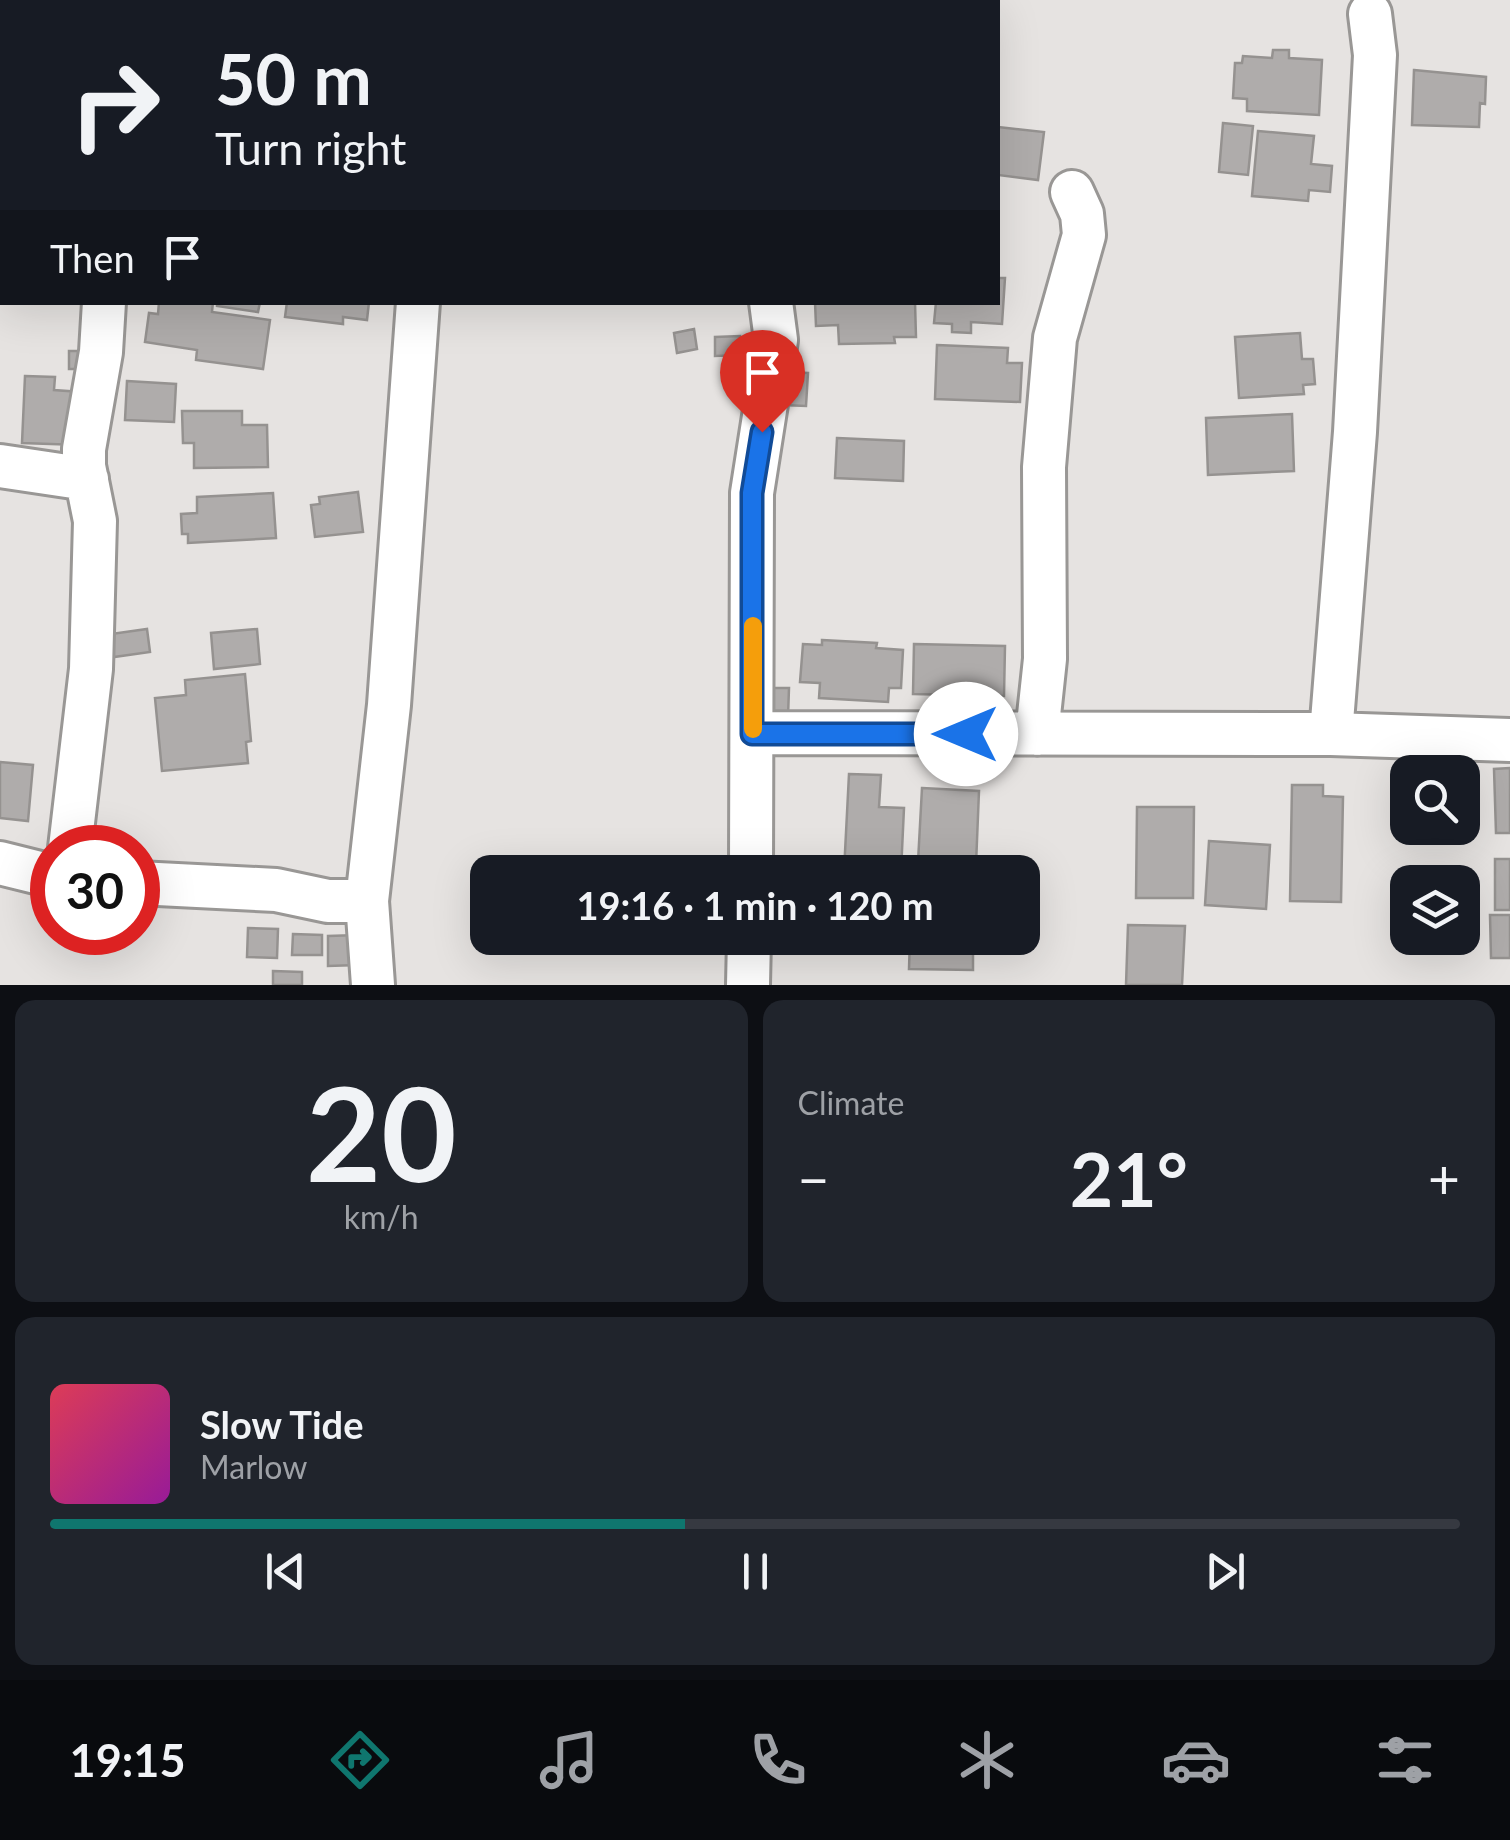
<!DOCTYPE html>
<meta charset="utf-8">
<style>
:root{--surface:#171b24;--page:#20242c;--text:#f1f3f6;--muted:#9ea1a6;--line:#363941;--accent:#0f766e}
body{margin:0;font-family:Lato,sans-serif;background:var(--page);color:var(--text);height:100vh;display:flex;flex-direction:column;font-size:38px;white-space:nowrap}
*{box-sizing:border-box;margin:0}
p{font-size:32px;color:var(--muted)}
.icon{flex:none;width:55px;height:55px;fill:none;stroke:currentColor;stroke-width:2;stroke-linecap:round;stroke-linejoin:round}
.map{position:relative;height:985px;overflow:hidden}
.sheet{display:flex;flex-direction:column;gap:15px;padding:15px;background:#0d0f14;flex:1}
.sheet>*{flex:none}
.hud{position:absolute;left:0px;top:0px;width:1000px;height:305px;box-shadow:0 10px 40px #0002;background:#171b24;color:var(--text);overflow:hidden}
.buttons{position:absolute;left:1390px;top:755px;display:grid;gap:20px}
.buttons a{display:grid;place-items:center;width:90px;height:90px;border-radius:20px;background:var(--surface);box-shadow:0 10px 40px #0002;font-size:50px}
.speed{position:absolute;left:30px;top:825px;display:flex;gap:20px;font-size:50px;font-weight:700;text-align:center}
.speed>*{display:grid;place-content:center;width:130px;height:130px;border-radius:50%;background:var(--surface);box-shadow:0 10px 40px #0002;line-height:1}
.speed .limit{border:15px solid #d22;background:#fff;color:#111}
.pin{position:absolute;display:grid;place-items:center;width:85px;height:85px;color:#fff;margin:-102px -42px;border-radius:50% 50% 50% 0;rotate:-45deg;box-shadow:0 0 10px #0007}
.pin .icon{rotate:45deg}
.me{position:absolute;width:110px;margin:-55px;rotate:270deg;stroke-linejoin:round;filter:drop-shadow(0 0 8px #0008)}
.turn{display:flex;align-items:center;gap:35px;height:210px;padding:0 50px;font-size:45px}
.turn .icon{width:130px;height:130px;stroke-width:2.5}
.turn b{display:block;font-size:70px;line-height:85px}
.then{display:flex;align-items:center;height:95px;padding:0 50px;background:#0003;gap:20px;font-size:38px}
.big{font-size:75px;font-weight:700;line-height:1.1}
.sheet .card{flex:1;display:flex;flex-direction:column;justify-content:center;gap:15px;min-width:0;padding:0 35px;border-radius:20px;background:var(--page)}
.sheet .dial{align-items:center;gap:0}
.dial b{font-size:130px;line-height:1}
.song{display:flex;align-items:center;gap:30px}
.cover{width:120px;height:120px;border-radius:15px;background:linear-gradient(135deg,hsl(350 70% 55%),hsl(300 70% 35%))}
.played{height:10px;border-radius:5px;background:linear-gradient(90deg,var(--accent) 45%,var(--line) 45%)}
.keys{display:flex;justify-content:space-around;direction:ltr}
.heat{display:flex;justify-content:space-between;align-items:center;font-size:55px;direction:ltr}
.sheet .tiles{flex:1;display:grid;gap:15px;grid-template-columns:1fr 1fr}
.card:last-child{grid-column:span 2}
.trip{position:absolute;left:470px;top:855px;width:570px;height:100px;border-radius:20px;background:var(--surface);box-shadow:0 10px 40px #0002;font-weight:700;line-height:100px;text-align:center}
.menu{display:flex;height:160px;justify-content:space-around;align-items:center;background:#090b0e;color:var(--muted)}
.menu .icon{width:70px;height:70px}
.menu .active{color:var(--accent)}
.menu b{font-size:45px;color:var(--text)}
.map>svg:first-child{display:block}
.building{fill:#afacab;stroke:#959290;stroke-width:2.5}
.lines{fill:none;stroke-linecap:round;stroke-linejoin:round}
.minor-casing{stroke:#999795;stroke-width:48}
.minor{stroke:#fff;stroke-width:42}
.route-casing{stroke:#114b97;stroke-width:25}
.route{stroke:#1a73e8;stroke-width:18}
.slow{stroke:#f59e0b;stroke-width:18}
</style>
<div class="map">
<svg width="1510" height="985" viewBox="0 0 1510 985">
<rect width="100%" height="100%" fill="#e6e3e1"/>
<!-- building -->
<path class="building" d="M179 0H290L178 2Z
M1273 50H1289V58L1322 60 1319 115 1247 111V99L1233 98 1235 63H1242L1243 56 1272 58Z
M1414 70 1486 77 1485 104 1480 103 1479 127 1412 125Z
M1223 123 1253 126 1248 175 1219 172Z
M998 127 1044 132 1038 180 998 175Z
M1258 131 1314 136 1311 164 1332 166 1330 192 1309 190 1308 201 1252 196Z
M998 278H1005L1002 324 971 322V333L952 332V324L934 323 936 302H998Z
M159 302H213L212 312 270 320 263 369 196 360 197 350 145 342 149 313 158 314Z
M217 302H260L258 312 217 306Z
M287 302H369L367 320 343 317V324L285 317Z
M815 302H915L916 337H894L895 343 839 344 838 325 816 326Z
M694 329 697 349 677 353 674 333Z
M1300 333 1302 359H1313L1315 384 1303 385 1304 394 1239 398 1235 337Z
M740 336V355L715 356V337Z
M937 345 1008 348 1007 363H1022L1020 402 935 399Z
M69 351H87L86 369H69Z
M784 372 808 373 806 406 782 405Z
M25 376 55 377 54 390 81 392 79 445 22 443Z
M127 381 176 384 174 422 125 420Z
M182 411H242V425H267L268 467 194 468V443H183Z
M1292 414 1294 471 1208 475 1206 418Z
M837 438 904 441 903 481 835 478Z
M358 492 363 532 315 537 311 505 320 504 319 497Z
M273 493 276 538 188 543V534H182L181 514 197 513V497Z
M147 629 150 652 114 657 111 634Z
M257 629 260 664 214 669 211 633Z
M822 640 877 643 876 648 903 650 901 688H889L888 702 819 698 820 683 800 682 803 644 822 645Z
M914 644 1005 646 1004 696 913 694Z
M245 674 251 741 246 742 248 763 162 771 155 698 186 695 185 680Z
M767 688H789L788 717H767Z
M0 762 33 765 28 821 0 818Z
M1510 768V833H1496L1494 769Z
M849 774 881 775 879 807 904 808 901 872H844Z
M1292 785H1323V796L1343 797 1341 902 1290 901Z
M922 788 979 791 976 865 918 862Z
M1137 807H1194L1193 898H1136Z
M1209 841 1270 845 1266 909 1205 905Z
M1495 859H1510V910H1495Z
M1490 915H1510V958H1491Z
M1128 925 1185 926 1182 985H1126Z
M248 928 278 929 277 958 247 957Z
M293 934 322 935V955H292Z
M358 935V965L328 966V936Z
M910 938H973V970L909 969Z
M273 971 302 972V985H273Z"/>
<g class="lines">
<defs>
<path id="minor" d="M129 2V0
M452 2V0
M782 2 783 0
M0 466 87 479
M753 733 1331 734 1510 740
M1037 734 1045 659 1044 467 1055 338 1084 235 1082 214 1072 192
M1331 734 1355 432 1375 55 1370 14
M70 848 91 669 95 521 84 466V449L101 352 104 302
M0 863 52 876
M751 872 752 493 776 340 771 302
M138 883 276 890 328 901H367
M373 985 367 901 389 705 418 302
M748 985 749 938"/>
</defs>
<!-- minor casing -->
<use href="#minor" class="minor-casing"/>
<!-- minor -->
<use href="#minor" class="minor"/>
</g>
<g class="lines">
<defs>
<path id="route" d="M762 432 752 493V734H966"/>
</defs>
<!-- route casing -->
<use href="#route" class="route-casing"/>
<!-- route -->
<use href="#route" class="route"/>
<!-- slow -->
<path class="slow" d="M753 729V626"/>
</g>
</svg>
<div class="buttons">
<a><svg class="icon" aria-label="search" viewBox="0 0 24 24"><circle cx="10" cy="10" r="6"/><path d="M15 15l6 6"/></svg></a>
<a><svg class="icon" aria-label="layers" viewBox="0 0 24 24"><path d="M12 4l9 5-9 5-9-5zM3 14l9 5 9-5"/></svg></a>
</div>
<div class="speed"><div class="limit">30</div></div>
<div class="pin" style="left:762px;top:432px;background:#d93025"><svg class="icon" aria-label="arrive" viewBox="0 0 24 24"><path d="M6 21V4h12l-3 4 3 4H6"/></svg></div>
<svg class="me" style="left:966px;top:734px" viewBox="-20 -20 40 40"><circle r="19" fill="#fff"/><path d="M0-13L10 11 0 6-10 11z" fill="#1a73e8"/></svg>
<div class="trip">19:16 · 1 min · 120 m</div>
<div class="hud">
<div class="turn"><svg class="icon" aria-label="right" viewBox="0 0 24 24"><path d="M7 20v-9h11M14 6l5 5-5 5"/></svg><div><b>50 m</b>Turn right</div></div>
<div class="then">Then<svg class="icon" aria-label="arrive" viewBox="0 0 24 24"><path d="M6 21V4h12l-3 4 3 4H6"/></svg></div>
</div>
</div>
<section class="sheet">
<div class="tiles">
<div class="card dial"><b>20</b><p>km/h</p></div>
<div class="card"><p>Climate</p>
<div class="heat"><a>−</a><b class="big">21°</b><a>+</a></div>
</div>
<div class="card">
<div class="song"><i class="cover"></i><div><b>Slow Tide</b><p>Marlow</p></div></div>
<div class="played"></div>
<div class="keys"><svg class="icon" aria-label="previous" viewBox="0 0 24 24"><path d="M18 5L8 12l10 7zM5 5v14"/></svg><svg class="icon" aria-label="pause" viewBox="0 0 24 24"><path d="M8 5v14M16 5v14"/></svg><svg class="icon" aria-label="next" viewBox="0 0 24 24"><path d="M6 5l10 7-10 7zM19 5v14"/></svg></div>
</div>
</div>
</section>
<nav class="menu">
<b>19:15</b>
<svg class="icon active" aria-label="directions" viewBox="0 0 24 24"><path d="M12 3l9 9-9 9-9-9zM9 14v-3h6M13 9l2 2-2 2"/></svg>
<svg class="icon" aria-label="music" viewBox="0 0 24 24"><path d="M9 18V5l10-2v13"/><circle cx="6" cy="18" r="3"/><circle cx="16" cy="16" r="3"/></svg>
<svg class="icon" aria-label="phone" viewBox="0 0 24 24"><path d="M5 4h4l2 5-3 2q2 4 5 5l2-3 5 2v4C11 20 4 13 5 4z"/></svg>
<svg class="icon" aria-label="climate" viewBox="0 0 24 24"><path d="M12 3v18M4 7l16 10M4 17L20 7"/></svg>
<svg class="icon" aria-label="car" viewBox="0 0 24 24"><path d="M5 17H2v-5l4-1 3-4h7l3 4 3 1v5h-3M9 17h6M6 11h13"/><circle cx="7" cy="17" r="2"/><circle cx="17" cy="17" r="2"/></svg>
<svg class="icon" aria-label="filters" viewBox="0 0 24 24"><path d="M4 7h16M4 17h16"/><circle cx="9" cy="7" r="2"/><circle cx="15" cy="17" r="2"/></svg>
</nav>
